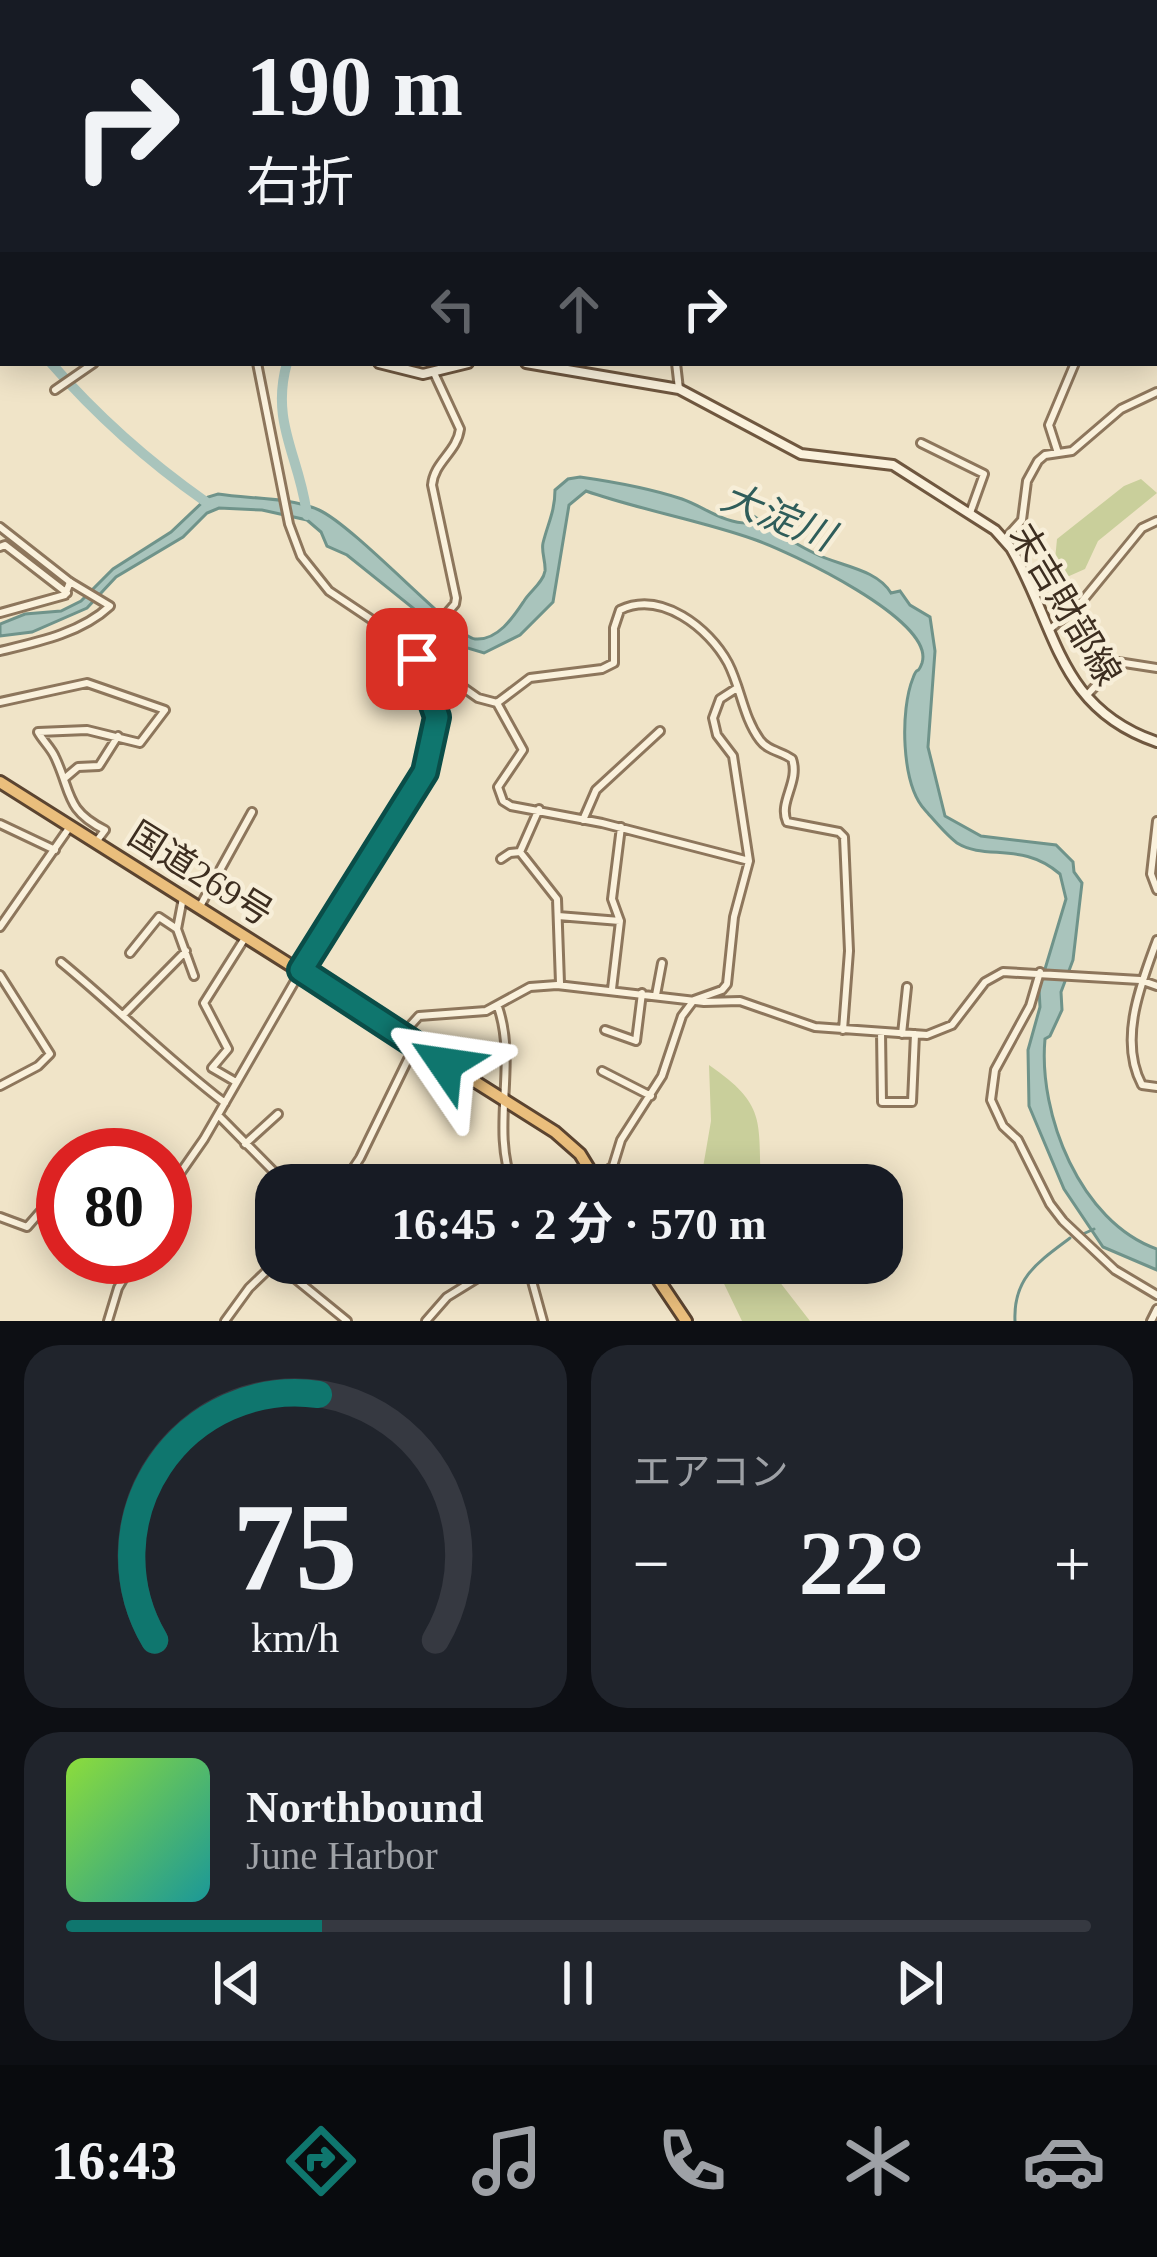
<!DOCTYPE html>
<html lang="ja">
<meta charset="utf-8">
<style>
:root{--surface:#171b24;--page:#20242c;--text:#f1f3f6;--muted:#9ea1a6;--line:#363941;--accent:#0f766e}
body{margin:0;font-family:"Times New Roman","Noto Sans JP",serif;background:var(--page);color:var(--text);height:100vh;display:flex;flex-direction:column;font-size:45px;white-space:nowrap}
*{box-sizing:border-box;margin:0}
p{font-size:39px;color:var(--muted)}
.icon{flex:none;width:66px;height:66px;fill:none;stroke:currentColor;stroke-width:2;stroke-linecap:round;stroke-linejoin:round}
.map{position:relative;height:1321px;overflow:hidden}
.details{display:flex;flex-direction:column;gap:24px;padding:24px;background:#0d0f14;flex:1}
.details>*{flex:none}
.banner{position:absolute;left:0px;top:0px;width:1158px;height:366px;box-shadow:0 6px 30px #0003;background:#171b24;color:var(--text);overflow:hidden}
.speed{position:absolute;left:36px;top:1128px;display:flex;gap:24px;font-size:60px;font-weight:700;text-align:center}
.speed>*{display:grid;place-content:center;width:156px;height:156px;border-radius:50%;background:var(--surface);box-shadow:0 6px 30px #0003;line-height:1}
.speed .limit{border:18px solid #d22;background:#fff;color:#111}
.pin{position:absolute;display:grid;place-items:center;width:102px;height:102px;color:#fff;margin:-51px;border-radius:24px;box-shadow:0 6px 18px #0006}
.me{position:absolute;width:132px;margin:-66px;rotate:302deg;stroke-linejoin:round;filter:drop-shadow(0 0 9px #0008)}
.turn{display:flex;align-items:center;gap:42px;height:252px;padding:0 48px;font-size:54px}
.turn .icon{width:156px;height:156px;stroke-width:2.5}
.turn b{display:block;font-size:84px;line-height:102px}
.lanes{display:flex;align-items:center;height:114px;padding:0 48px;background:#0003;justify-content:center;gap:60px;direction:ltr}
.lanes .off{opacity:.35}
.big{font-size:90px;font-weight:700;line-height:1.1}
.details .tile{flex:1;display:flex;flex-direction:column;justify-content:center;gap:18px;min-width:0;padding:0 42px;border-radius:36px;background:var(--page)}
.details .dial{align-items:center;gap:0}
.dial svg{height:312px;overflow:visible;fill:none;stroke:var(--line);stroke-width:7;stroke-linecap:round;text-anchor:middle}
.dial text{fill:var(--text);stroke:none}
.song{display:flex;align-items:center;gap:36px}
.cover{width:144px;height:144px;border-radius:18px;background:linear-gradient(135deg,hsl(90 70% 55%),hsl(180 70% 35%))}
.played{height:12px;border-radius:6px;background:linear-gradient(90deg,var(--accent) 25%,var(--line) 25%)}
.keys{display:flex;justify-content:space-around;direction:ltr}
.heat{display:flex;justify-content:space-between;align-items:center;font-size:66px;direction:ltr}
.details .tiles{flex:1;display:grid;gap:24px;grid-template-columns:1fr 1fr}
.tile:last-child{grid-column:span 2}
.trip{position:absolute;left:255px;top:1164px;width:648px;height:120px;border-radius:36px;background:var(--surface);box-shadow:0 6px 30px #0003;font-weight:700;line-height:120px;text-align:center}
.menu{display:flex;height:192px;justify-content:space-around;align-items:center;background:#090b0e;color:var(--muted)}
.menu .icon{width:84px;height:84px}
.menu .selected{color:var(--accent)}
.menu b{font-size:54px;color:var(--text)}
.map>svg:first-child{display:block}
.green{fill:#c9cf9b}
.water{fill:#a9c4bc;stroke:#6f938a;stroke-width:3}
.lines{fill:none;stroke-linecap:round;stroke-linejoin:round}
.stream{stroke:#6f938a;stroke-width:3}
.river{stroke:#a9c4bc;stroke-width:10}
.minor-casing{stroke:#8d765c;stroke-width:12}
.tertiary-casing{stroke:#8d765c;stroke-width:12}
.secondary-casing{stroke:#6f573f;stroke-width:14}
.trunk-casing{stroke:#5b4430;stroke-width:16}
.minor{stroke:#faf1dc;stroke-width:6}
.tertiary{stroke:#faf1dc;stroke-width:6}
.secondary{stroke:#faf1dc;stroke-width:8}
.trunk{stroke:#eabe7c;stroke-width:10}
.route-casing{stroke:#0a4d48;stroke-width:30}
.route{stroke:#0f766e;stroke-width:21}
.labels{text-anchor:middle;stroke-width:9;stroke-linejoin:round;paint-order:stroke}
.street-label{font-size:36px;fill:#3d2e20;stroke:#f7eed8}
.water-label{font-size:39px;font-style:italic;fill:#2f5d5a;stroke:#f7eed8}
</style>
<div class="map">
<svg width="1157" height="1321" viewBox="0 0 1157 1321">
<rect width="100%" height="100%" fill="#f0e4c8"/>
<!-- green -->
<path class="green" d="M1141 479 1157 493 1098 541 1085 569 1067 577 1055 560 1057 539 1124 486Z
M709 1065C767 1105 758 1120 761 1185H700L711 1121Z
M714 1263H765L810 1321H742Z"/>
<!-- water -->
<path class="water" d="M580 477C615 482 649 488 682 499 705 507 725 525 752 523L755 517C774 530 793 543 814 553 838 566 876 568 891 593L900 591 910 605 930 617 935 651 928 747 945 816 981 836 1056 845 1073 862 1074 872 1082 883 1073 960 1061 992 1062 1010 1050 1036 1045 1039C1038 1114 1080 1222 1157 1249V1270L1103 1247 1064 1189 1029 1106 1028 1050 1040 1007 1039 989 1066 899 1060 874C1022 841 986 861 957 843 946 835 934 820 925 810 901 784 900 710 913 678 918 664 917 677 922 663 936 620 788 551 753 539 699 520 640 510 586 491L569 505 553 602 520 635 484 653 444 641 419 620 418 612 347 555 327 546 321 532 307 520 262 510 219 508 207 513 183 537 116 577 87 608 32 632 0 636V624L25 614 61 611 81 601 113 569 171 532 208 497 218 494C251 499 289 497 319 510 356 527 457 638 475 639 498 641 514 616 524 601 530 591 543 583 545 571 546 562 541 552 543 543 548 523 555 511 555 490L568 479Z"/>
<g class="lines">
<!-- stream -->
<path class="stream" d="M1083 1234 1094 1229
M1015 1321C1013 1278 1038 1262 1070 1238"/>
<!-- river -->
<path class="river" d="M363 3 364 0
M0 310 3 311
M51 363C97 416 149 462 206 502
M287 363C270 423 300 457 307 515"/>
<defs>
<path id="minor" d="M658 0V3
M983 0 986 3
M757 3 759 0
M951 3 960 0
M1032 3 1037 0
M1155 248 1157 247
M676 363 679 389
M55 390 94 363
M921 443 984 474 970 513
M1058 453 1049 425 1075 363
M1004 540 1022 520 1027 481 1038 461 1045 455 1072 451 1121 409 1157 392
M0 547 5 545 67 593
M0 613 65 595 70 582 110 606C81 633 38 642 0 651
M1049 630 1079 605 1142 528 1157 521
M413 652 455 604 456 598 432 485C434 462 457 452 460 429L434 373
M427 681 461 686 478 698 497 703 523 750 498 787 503 801 511 806 602 823 749 861
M1086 696 1118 662 1157 668
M0 702 87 683 165 710 140 743 87 730 38 732C43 741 51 748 55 757 72 793 65 810 105 830L96 842
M497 703 530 678 602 669 614 663V628L620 610C661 590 709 628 728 663 741 688 743 717 760 740 768 751 781 751 792 759 800 782 778 802 787 822L839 832 844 837 849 951 843 1030
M65 778 78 767 99 766 118 736
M583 820 596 790 660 731
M1157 821 1151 874 1157 890
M0 824 55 850
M520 852 539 809
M501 859 510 853 520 852 557 899 560 983
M183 898 177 929 194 976
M199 908 252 812
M558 916 620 921
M0 927 69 828
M1157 940C1141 984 1118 1040 1142 1085L1157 1087
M130 953 159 917 177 929
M61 962C117 1008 167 1059 225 1103
M1040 972 1030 1006 995 1070 991 1100 1003 1126 1018 1140 1050 1204 1063 1221 1115 1270 1157 1295
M0 975 50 1054 38 1066 0 1086
M612 989 620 921 612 899 621 827
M656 995 662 963
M498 1007C518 1065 490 1128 513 1185
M125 1013 186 951
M605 1030 636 1041 642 993
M881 1032 882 1102H912L915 1034
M902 1034 907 987
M401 1036 419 1016 486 1011 530 987 557 985 704 1002 740 1001 815 1027 927 1035 952 1025 985 982 1003 972 1140 980 1157 986
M602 1071 651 1096
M236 1082 212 1068 228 1049 204 1003 245 938
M218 1115 287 1185
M245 1144 278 1114
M594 1176 599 1177 613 1166 621 1140 662 1076 682 1016 694 1000 722 990 727 984 734 917 749 861 733 756 717 735 713 718 720 699 737 688
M342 1185 360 1158 415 1045
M165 1195 204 1139 299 974
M0 1217 27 1227 55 1195 63 1199
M276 1263 347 1321
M108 1321 118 1288 136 1257
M225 1321 249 1288 276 1262
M426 1321 447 1297 502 1263
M1151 1321 1157 1309"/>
<path id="tertiary" d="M257 363 289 524 301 556 329 591 405 642 421 666 437 717 429 760 418 788 378 844 301 971
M0 527 70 582
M578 1185 594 1176
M527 1263 543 1321"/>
<path id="secondary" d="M28 3 30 0
M0 40 3 37
M0 221 3 224
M379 363 423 374 468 363
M526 363 679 389 801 454 893 465 995 530 1011 548C1057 627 1057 708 1157 742"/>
<path id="trunk" d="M0 782 555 1132 580 1154 599 1185
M647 1263 686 1321"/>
</defs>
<!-- minor casing -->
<use href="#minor" class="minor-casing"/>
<!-- tertiary casing -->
<use href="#tertiary" class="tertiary-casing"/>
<!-- secondary casing -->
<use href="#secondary" class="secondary-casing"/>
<!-- trunk casing -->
<use href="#trunk" class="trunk-casing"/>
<!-- minor -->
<use href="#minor" class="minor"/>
<!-- tertiary -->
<use href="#tertiary" class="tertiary"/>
<!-- secondary -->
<use href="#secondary" class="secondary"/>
<!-- trunk -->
<use href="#trunk" class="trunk"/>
</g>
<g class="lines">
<defs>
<path id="route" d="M417 659 437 717 425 772 301 970 445 1064"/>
</defs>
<!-- route casing -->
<use href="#route" class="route-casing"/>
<!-- route -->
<use href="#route" class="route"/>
</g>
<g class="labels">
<!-- street labels -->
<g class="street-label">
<text transform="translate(1066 604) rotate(59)" y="13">末吉財部線</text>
<text transform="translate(201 873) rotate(32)" y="13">国道269号</text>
</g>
<!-- water labels -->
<g class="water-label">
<text transform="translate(778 516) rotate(22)" y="14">大淀川</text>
</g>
</g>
</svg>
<div class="speed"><div class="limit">80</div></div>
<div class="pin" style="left:417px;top:659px;background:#d93025"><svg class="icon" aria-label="arrive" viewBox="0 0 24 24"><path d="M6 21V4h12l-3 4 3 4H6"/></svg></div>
<svg class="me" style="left:445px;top:1064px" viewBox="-20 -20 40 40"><path d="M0-17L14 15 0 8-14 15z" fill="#0f766e" stroke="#fff" stroke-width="4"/></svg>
<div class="trip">16:45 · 2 分 · 570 m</div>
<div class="banner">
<div class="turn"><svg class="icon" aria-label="right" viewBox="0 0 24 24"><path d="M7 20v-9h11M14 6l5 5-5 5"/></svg><div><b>190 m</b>右折</div></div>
<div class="lanes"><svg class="icon off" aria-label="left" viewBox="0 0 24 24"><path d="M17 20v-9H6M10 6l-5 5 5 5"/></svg><svg class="icon off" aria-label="ahead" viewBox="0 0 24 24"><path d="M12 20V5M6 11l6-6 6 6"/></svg><svg class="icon" aria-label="right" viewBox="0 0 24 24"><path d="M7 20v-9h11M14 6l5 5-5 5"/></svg></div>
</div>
</div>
<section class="details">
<div class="tiles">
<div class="tile dial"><svg viewBox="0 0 100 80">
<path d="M14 69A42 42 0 1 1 86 69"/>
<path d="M14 69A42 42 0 0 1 56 6" stroke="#0f766e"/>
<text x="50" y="56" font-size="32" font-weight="700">75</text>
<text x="50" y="72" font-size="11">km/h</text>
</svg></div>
<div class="tile"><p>エアコン</p>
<div class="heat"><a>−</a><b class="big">22°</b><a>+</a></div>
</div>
<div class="tile">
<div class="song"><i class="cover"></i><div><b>Northbound</b><p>June Harbor</p></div></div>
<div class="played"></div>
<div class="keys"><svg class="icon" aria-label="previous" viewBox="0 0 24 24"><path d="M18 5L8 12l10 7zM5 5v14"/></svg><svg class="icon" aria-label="pause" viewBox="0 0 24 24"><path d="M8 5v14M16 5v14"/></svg><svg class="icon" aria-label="next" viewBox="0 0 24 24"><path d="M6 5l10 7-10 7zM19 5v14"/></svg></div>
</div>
</div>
</section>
<nav class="menu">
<b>16:43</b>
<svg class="icon selected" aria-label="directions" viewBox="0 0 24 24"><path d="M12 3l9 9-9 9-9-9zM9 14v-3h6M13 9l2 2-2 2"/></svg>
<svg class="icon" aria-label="music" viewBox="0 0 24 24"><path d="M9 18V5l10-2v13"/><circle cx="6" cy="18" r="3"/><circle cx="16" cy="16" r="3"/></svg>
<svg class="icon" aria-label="phone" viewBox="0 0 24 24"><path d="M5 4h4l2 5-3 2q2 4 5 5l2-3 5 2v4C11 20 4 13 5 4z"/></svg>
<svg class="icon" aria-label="climate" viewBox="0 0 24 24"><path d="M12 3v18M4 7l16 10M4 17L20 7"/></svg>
<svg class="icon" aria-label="car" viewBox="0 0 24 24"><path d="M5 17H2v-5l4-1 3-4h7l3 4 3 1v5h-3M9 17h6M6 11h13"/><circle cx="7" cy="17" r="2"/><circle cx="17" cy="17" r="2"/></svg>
</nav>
